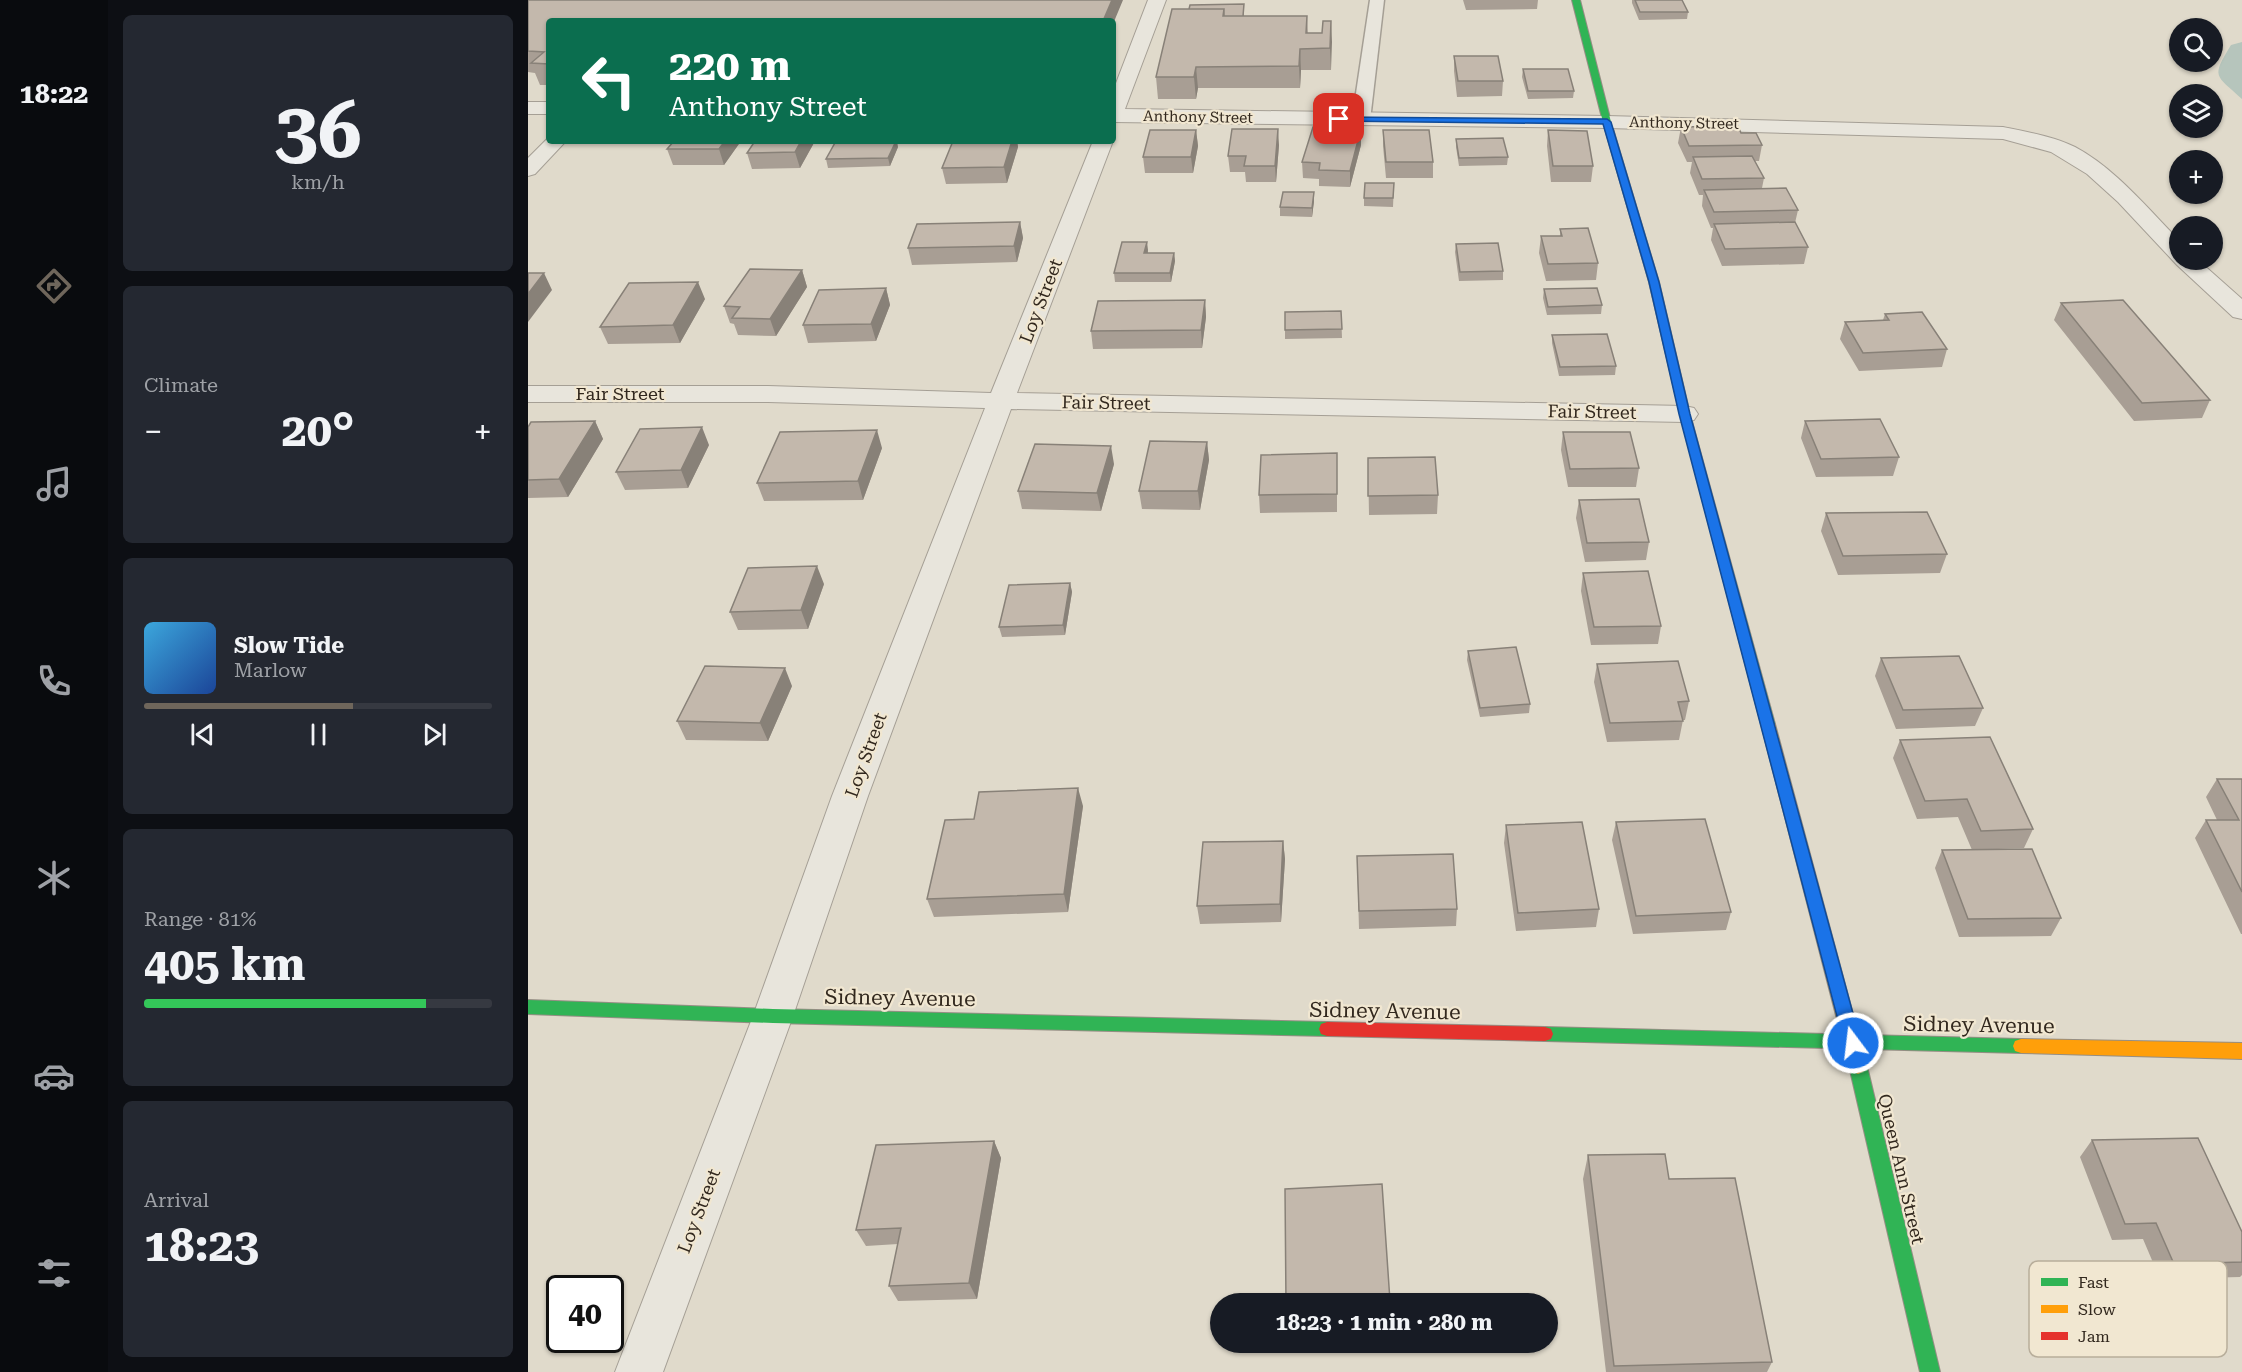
<!DOCTYPE html>
<meta charset="utf-8">
<style>
:root{--surface:#171b24;--page:#242831;--text:#f1f3f6;--muted:#9ea1a6;--line:#363941;--accent:#6f665b}
body{margin:0;font-family:"Roboto Serif",serif;background:var(--page);color:var(--text);height:100vh;display:flex;flex-direction:column;font-size:22px;white-space:nowrap}
*{box-sizing:border-box;margin:0}
p{font-size:20px;color:var(--muted)}
.icon{flex:none;width:33px;height:33px;fill:none;stroke:currentColor;stroke-width:2;stroke-linecap:round;stroke-linejoin:round}
.map{position:relative;flex:1;overflow:hidden}
.side{display:flex;flex-direction:column;gap:15px;padding:15px;background:#0d0f14;width:420px}
.side>*{flex:none}
.banner{position:absolute;left:18px;top:18px;width:570px;height:126px;border-radius:6px;box-shadow:0 2px 4px #0004;background:#0b6e4f;color:#fff;overflow:hidden}
.controls{position:absolute;left:1641px;top:18px;display:grid;gap:12px}
.controls a{display:grid;place-items:center;width:54px;height:54px;border-radius:50%;background:var(--surface);box-shadow:0 2px 4px #0004;font-size:30px}
.speed{position:absolute;left:18px;top:1275px;display:flex;gap:12px;font-size:30px;font-weight:700;text-align:center}
.speed>*{display:grid;place-content:center;width:78px;height:78px;border-radius:50%;background:var(--surface);box-shadow:0 2px 4px #0004;line-height:1}
.speed .limit{border:3px solid #111;border-radius:9px;background:#fff;color:#111}
.pin{position:absolute;display:grid;place-items:center;width:51px;height:51px;color:#fff;margin:-26px;border-radius:12px;box-shadow:0 3px 9px #0006}
.me{position:absolute;width:66px;margin:-33px;rotate:345deg;stroke-linejoin:round;filter:drop-shadow(0 0 4px #0008)}
.turn{display:flex;align-items:center;gap:21px;height:126px;padding:0 24px;font-size:27px}
.turn .icon{width:78px;height:78px;stroke-width:2.5}
.turn b{display:block;font-size:42px;line-height:51px}
.big{font-size:45px;font-weight:700;line-height:1.1}
.side .tile{flex:1;display:flex;flex-direction:column;justify-content:center;gap:9px;min-width:0;padding:0 21px;border-radius:9px;background:var(--page)}
.side .dial{align-items:center;gap:0}
.dial b{font-size:78px;line-height:1}
.song{display:flex;align-items:center;gap:18px}
.cover{width:72px;height:72px;border-radius:9px;background:linear-gradient(135deg,hsl(200 70% 55%),hsl(220 70% 35%))}
.played{height:6px;border-radius:3px;background:linear-gradient(90deg,var(--accent) 60%,var(--line) 60%)}
.keys{display:flex;justify-content:space-around;direction:ltr}
.heat{display:flex;justify-content:space-between;align-items:center;font-size:33px;direction:ltr}
.charge{height:9px;border-radius:4px;background:linear-gradient(90deg,#34c759 81%,var(--line) 0)}
.trip{position:absolute;left:682px;top:1293px;width:348px;height:60px;border-radius:30px;background:var(--surface);box-shadow:0 2px 4px #0004;font-weight:700;line-height:60px;text-align:center}
main{display:flex;flex:1;min-height:0}
.tab-bar{display:flex;flex-direction:column;width:108px;justify-content:space-around;align-items:center;background:#090b0e;color:var(--muted)}
.tab-bar .icon{width:42px;height:42px}
.tab-bar .active{color:var(--accent)}
.tab-bar b{font-size:27px;color:var(--text)}
.map>svg:first-child{display:block}
.water{fill:#b6c5bc}
.lines{fill:none;stroke-linecap:round;stroke-linejoin:round}
.lane-casing{stroke:#a59f95;stroke-width:3}
.street-casing{stroke:#a59f95;stroke-width:2}
.fast-casing{stroke:#958e84;stroke-width:2}
.slow-casing{stroke:#958e84;stroke-width:2}
.jam-casing{stroke:#958e84;stroke-width:2}
.lane{fill:#e8e5dc;fill-rule:evenodd}
.street{fill:#e8e5dc;fill-rule:evenodd}
.fast{fill:#30b455;fill-rule:evenodd}
.slow{fill:#ff9f0a;fill-rule:evenodd}
.jam{fill:#e5322d;fill-rule:evenodd}
.wall{fill:#a89e94}
.shaded-wall{fill:#888178}
.building{fill:#c3b8ac;stroke:#888178;stroke-width:1.5}
.route{fill:#1a73e8;stroke:#114b97;stroke-width:1.5}
.labels{text-anchor:middle;stroke-width:4.5;stroke-linejoin:round;paint-order:stroke}
.far-street-label{font-size:15px;fill:#32281e;stroke:#f1e7d1}
.street-label{font-size:18px;fill:#32281e;stroke:#f1e7d1}
.near-street-label{font-size:21px;fill:#32281e;stroke:#f1e7d1}
.key{fill:#f1e7d1;stroke:#b8ae9b;stroke-width:1.5}
.key-label{font-size:16px;fill:#32281e}
</style>
<main>
<nav class="tab-bar">
<b>18:22</b>
<svg class="icon active" aria-label="directions" viewBox="0 0 24 24"><path d="M12 3l9 9-9 9-9-9zM9 14v-3h6M13 9l2 2-2 2"/></svg>
<svg class="icon" aria-label="music" viewBox="0 0 24 24"><path d="M9 18V5l10-2v13"/><circle cx="6" cy="18" r="3"/><circle cx="16" cy="16" r="3"/></svg>
<svg class="icon" aria-label="phone" viewBox="0 0 24 24"><path d="M5 4h4l2 5-3 2q2 4 5 5l2-3 5 2v4C11 20 4 13 5 4z"/></svg>
<svg class="icon" aria-label="climate" viewBox="0 0 24 24"><path d="M12 3v18M4 7l16 10M4 17L20 7"/></svg>
<svg class="icon" aria-label="car" viewBox="0 0 24 24"><path d="M5 17H2v-5l4-1 3-4h7l3 4 3 1v5h-3M9 17h6M6 11h13"/><circle cx="7" cy="17" r="2"/><circle cx="17" cy="17" r="2"/></svg>
<svg class="icon" aria-label="filters" viewBox="0 0 24 24"><path d="M4 7h16M4 17h16"/><circle cx="9" cy="7" r="2"/><circle cx="15" cy="17" r="2"/></svg>
</nav>
<section class="side">
<div class="tile dial"><b>36</b><p>km/h</p></div>
<div class="tile"><p>Climate</p>
<div class="heat"><a>−</a><b class="big">20°</b><a>+</a></div>
</div>
<div class="tile">
<div class="song"><i class="cover"></i><div><b>Slow Tide</b><p>Marlow</p></div></div>
<div class="played"></div>
<div class="keys"><svg class="icon" aria-label="previous" viewBox="0 0 24 24"><path d="M18 5L8 12l10 7zM5 5v14"/></svg><svg class="icon" aria-label="pause" viewBox="0 0 24 24"><path d="M8 5v14M16 5v14"/></svg><svg class="icon" aria-label="next" viewBox="0 0 24 24"><path d="M6 5l10 7-10 7zM19 5v14"/></svg></div>
</div>
<div class="tile"><p>Range · 81%</p><b class="big">405 km</b><div class="charge"></div></div>
<div class="tile"><p>Arrival</p><b class="big">18:23</b></div>
</section>
<div class="map">
<svg width="1714" height="1372" viewBox="0 0 1714 1372">
<rect width="100%" height="100%" fill="#e0dacb"/>
<!-- water -->
<path class="water" d="M1714 42V99C1687 74 1683 78 1703 45Z"/>
<g class="lines">
<defs>
<path id="lane" d="M842 0H856L842 120 839 124H827L824 120Z"/>
<path id="street" d="M620 0H638L597 109 1079 116 1475 127C1499 132 1525 136 1547 147 1588 169 1619 208 1652 241V260H1670L1714 299V319L1705 317 1649 265 1590 202 1559 174 1523 152 1475 139 1079 128 585 122V91Z
M0 102H21V114H0Z
M21 137V141H38L7 174 0 176V158Z
M565 141H585L489 393 1157 406 1166 408 1170 414 1166 420 1157 422 483 409 340 796 265 1016 135 1372H87L225 1016 304 796 457 408 240 402H0V386H240L463 393Z"/>
<path id="fast" d="M1044 0H1052L1083 122 1131 282 1162 414 1247 724 1240 729 1233 724 1152 414 1121 282 1075 122Z
M0 1000 245 1009 799 1022 805 1024 807 1029 805 1034 799 1036 245 1023 0 1014Z
M1017 1027 1493 1039 1499 1041 1501 1046 1499 1051 1493 1053 1017 1041 1011 1039 1009 1034 1011 1029Z
M1330 1058 1336 1061 1339 1066 1412 1372H1392L1321 1066 1324 1061Z"/>
<path id="slow" d="M1240 719 1247 724 1339 1066 1336 1071 1330 1074 1324 1071 1321 1066 1233 724Z
M1493 1039 1714 1043V1059L1493 1053 1487 1051 1485 1046 1487 1041Z"/>
<path id="jam" d="M799 1022 1017 1027 1023 1029 1025 1034 1023 1039 1017 1041 799 1036 793 1034 791 1029 793 1024Z"/>
</defs>
<!-- lane casing -->
<use href="#lane" class="lane-casing"/>
<!-- street casing -->
<use href="#street" class="street-casing"/>
<!-- fast casing -->
<use href="#fast" class="fast-casing"/>
<!-- slow casing -->
<use href="#slow" class="slow-casing"/>
<!-- jam casing -->
<use href="#jam" class="jam-casing"/>
<!-- lane -->
<use href="#lane" class="lane"/>
<!-- street -->
<use href="#street" class="street"/>
<!-- fast -->
<use href="#fast" class="fast"/>
<!-- slow -->
<use href="#slow" class="slow"/>
<!-- jam -->
<use href="#jam" class="jam"/>
</g>
<!-- wall -->
<path class="wall" d="M0 0 21 21V85H12L7 73 0 72Z
M935 0H1010L1009 9 938 10Z
M1104 0H1154L1160 12 1159 19 1111 20 1104 3Z
M716 4V16H779L780 33H794L803 21V70H773L772 88H670L668 99H630L628 77 661 9Z
M926 56 975 81 974 96 929 97 926 71Z
M995 69 1046 91 1045 98 1000 99 994 77Z
M1153 127 1213 133 1234 145 1231 161H1227L1236 178 1234 188 1270 210 1267 223 1280 247 1276 264 1194 266 1183 240 1185 228H1183L1174 206 1175 195H1171L1162 173 1164 162H1159L1150 143Z
M833 129V145L822 187 791 186V179L775 178 774 162Z
M668 130 670 146 665 173H617L615 157Z
M855 130 905 162V178H858L855 146Z
M1020 130 1065 166 1063 182H1023L1019 146Z
M928 139 980 157 979 165 931 166 928 147Z
M146 141H213L196 165H145L139 149Z
M287 141 272 168 224 169 219 153Z
M425 141H489L490 147 479 183 418 184 414 168Z
M751 145 748 182H718L717 172H702L700 156Z
M370 147 362 166 300 168 298 159Z
M866 183 865 207 836 206V198Z
M786 201 784 217 752 216V207Z
M492 222 495 238 489 262 384 265 380 248Z
M1032 229 1070 263 1068 280 1018 281 1011 253 1013 236H1032Z
M928 244 975 271V280L931 281 927 252Z
M620 250V253H646L647 261 643 282H587L586 273Z
M274 270 279 287 248 336 210 335 206 324 202 323 196 306Z
M358 288 362 305 348 341 280 343 275 325Z
M1016 289 1074 305 1073 314 1019 315 1015 298Z
M177 299 152 343 80 344 72 327Z
M677 300 678 317 674 348 565 349 563 331Z
M1533 303 1682 400 1674 418 1606 421 1526 320Z
M813 311 814 338 757 339V330Z
M1357 314 1419 349 1414 367 1331 371 1312 339 1317 322 1355 320Z
M1024 335 1088 366 1087 375 1031 376 1024 343Z
M67 421 75 439 40 497 0 498V427Z
M1277 421 1371 457 1365 476 1288 477 1273 438Z
M1035 432 1111 468 1108 487H1040L1033 450Z
M679 442 681 460 672 510 614 509 611 491Z
M181 445 160 488 97 490 88 472Z
M354 448 335 500 236 501 229 483Z
M809 453V512L732 513 731 495Z
M840 458 910 495 909 514 841 515Z
M586 464 573 511 494 509 490 491Z
M1051 500 1121 542 1118 560 1057 562 1048 518Z
M1298 513 1419 554 1412 573 1310 575 1293 531Z
M1055 573 1133 626 1130 644 1063 645 1053 591Z
M542 583 544 592 537 635 474 637 471 627Z
M296 584 280 629 210 630 202 612Z
M940 651 1002 704 1001 713 952 717 939 660Z
M1353 658 1455 708 1447 726 1368 729 1347 676Z
M1069 664 1161 701 1157 720H1155L1151 740 1079 742 1066 682Z
M264 686 240 741 158 740 149 721Z
M1372 740 1505 829 1496 848 1444 850 1430 817 1389 819 1365 758Z
M1689 779H1714V934H1713L1667 838 1678 820H1689L1678 797Z
M555 806 540 912 406 917 399 899 446 819Z
M1088 822 1203 912 1198 930 1105 934 1084 840Z
M978 825 1071 909 1068 927 988 931 976 843Z
M755 841 757 859 753 922 672 924 669 906Z
M1414 850 1533 918 1523 936 1431 937 1407 868Z
M829 856 929 909 928 926 831 929Z
M1564 1140 1714 1232V1275L1712 1277 1632 1279 1615 1239 1584 1240 1552 1157Z
M466 1141 473 1158 449 1299 370 1301 361 1286 370 1244 338 1246 328 1230Z
M1060 1155 1244 1362 1239 1372H1078L1055 1179Z
M854 1184 862 1304H758Z"/>
<!-- shaded-wall -->
<path class="shaded-wall" d="M584 0H595L585 24V21H575Z
M803 21 804 42 803 70 802 48Z
M772 49 773 70 772 88 771 66Z
M668 67 670 88 668 99 666 77Z
M750 129 751 145 748 182 747 166Z
M833 129V145L822 187V171Z
M668 130 670 146 665 173 663 157Z
M197 141H213L196 165 191 149Z
M273 141H287L272 168 267 152Z
M368 141H369L370 147 362 166 360 158Z
M484 141H489L490 147 479 183 476 167Z
M786 192V201L784 217V208Z
M492 222 495 238 489 262 486 246Z
M619 242 620 250 618 261 616 253Z
M646 253 647 261 643 282 642 273Z
M274 270 279 287 248 336 242 319Z
M16 273 24 290 0 322V294Z
M170 282 177 299 152 343 145 325Z
M358 288 362 305 348 341 343 324Z
M677 300 678 317 674 348 673 330Z
M67 421 75 439 40 497 31 479Z
M174 427 181 445 160 488 153 470Z
M349 430 354 448 335 500 330 481Z
M679 442 681 460 672 510 670 491Z
M583 446 586 464 573 511 569 493Z
M289 566 296 584 280 629 273 610Z
M542 583 544 592 537 635 535 625Z
M257 668 264 686 240 741 232 723Z
M550 788 555 806 540 912 536 894Z
M755 841 757 859 753 922 752 904Z
M466 1141 473 1158 449 1299 441 1283Z"/>
<!-- building -->
<path class="building" d="M0 0H584L575 21H21V64L3 63 16 52 0 51Z
M1107 0H1154L1160 12H1112Z
M716 4 715 16H696V9H661L662 5Z
M644 9H696L695 16H779L778 33H794L795 21H803L802 48 772 49 771 66 668 67 666 77H628Z
M926 56H970L975 81H930Z
M995 69H1040L1046 91H1000Z
M1210 126 1213 133H1228L1234 145 1161 146 1153 127Z
M785 127 833 129 822 171 791 170 792 163 774 162Z
M704 129H750L747 166H716L718 156H700Z
M622 130H668L663 157H615Z
M855 130H901L905 162H858Z
M1020 130 1059 131 1065 166H1025Z
M975 138 980 157 931 158 928 139Z
M146 141H197L191 149H139Z
M227 141H273L267 152 219 153Z
M308 141H368L360 158 298 159Z
M425 141H484L476 167 414 168Z
M1224 156 1236 178 1174 179 1165 157Z
M837 183H866L865 198H836Z
M1258 188 1270 210 1186 212 1176 190Z
M755 192H786L784 208 752 207Z
M492 222 486 246 380 248 389 224Z
M1267 222 1280 247 1197 249 1186 224Z
M1060 228 1070 263 1020 264 1013 236H1034L1032 229Z
M594 242H619L616 253H646L642 273H586Z
M970 243 975 271 932 272 928 244Z
M222 269 274 270 242 319 204 318 212 307 196 306Z
M0 273H16L0 294Z
M170 282 145 325 72 327 101 283Z
M358 288 343 324 275 325 291 290Z
M1069 288 1074 305 1020 307 1016 289Z
M677 300 673 330 563 331 570 301Z
M1595 300 1682 400 1614 403 1533 303Z
M813 311 814 329 757 330V312Z
M1394 312 1419 349 1335 353 1317 322 1361 320 1357 314Z
M1079 334 1088 366 1032 367 1024 335Z
M1352 419 1371 457 1293 459 1277 421Z
M67 421 31 479 0 480V427L3 422Z
M174 427 153 470 88 472 112 429Z
M349 430 330 481 229 483 252 432Z
M1035 432H1102L1111 468 1042 469Z
M622 441 679 442 670 491H611Z
M507 444 583 446 569 493 490 491Z
M809 453V494L731 495 733 455Z
M907 457 910 495 840 496V458Z
M1111 499 1121 542 1059 543 1051 500Z
M1399 512 1419 554 1315 556 1298 513Z
M289 566 273 610 202 612 220 568Z
M1120 571 1133 626 1066 627 1055 573Z
M542 583 535 625 471 627 481 585Z
M988 647 1002 704 952 708 940 651Z
M1431 656 1455 708 1375 710 1353 658Z
M1150 661 1161 701 1150 702 1155 721 1082 723 1069 664Z
M177 666 257 668 232 723 149 721Z
M1462 737 1505 829 1453 831 1439 799 1397 801 1372 740Z
M1689 779H1714V892L1678 820H1711Z
M550 788 536 894 399 899 417 820 446 819 451 792Z
M1177 819 1203 912 1108 916 1088 822Z
M1054 822 1071 909 990 913 978 825Z
M755 841 752 904 669 906 675 842Z
M1504 849 1533 918 1440 919 1414 850Z
M925 854 929 909 831 911 829 856Z
M1670 1138 1714 1232V1262L1646 1264 1628 1223 1597 1224 1564 1140Z
M466 1141 441 1283 361 1286 373 1228 328 1230 348 1145Z
M1137 1154 1141 1179 1207 1178 1244 1362 1086 1366 1060 1155Z
M854 1184 862 1301 824 1304H758L757 1189Z"/>
<!-- route -->
<path class="route" d="M811 117 1079 119 1083 122 1131 282 1162 414 1333 1043 1331 1049 1325 1051 1319 1049 1316 1043 1151 414 1121 282 1075 124 808 121V118Z"/>
<g class="labels">
<!-- far-street labels -->
<g class="far-street-label">
<text transform="translate(670 117) rotate(1)" y="5">Anthony Street</text>
<text transform="translate(1156 123) rotate(1)" y="5">Anthony Street</text>
</g>
<!-- street labels -->
<g class="street-label">
<text transform="translate(513 301) rotate(-69)" y="6">Loy Street</text>
<text x="92" y="400">Fair Street</text>
<text transform="translate(578 403) rotate(1)" y="6">Fair Street</text>
<text transform="translate(1064 412) rotate(1)" y="6">Fair Street</text>
<text transform="translate(338 755) rotate(-70)" y="6">Loy Street</text>
<text transform="translate(1373 1169) rotate(77)" y="6">Queen Ann Street</text>
<text transform="translate(171 1211) rotate(-69)" y="6">Loy Street</text>
</g>
<!-- near-street labels -->
<g class="near-street-label">
<text transform="translate(372 998) rotate(1)" y="7">Sidney Avenue</text>
<text transform="translate(857 1011) rotate(1)" y="7">Sidney Avenue</text>
<text transform="translate(1451 1025) rotate(1)" y="7">Sidney Avenue</text>
</g>
</g>
<!-- legend -->
<rect x="1501" y="1261" width="198" height="96" rx="9" class="key"/>
<rect x="1513" y="1278" width="27" height="8" fill="#30b455"/>
<rect x="1513" y="1305" width="27" height="8" fill="#ff9f0a"/>
<rect x="1513" y="1332" width="27" height="8" fill="#e5322d"/>
<g class="key-label">
<text x="1550" y="1288">Fast</text>
<text x="1550" y="1315">Slow</text>
<text x="1550" y="1342">Jam</text>
</g>
</svg>
<div class="controls">
<a><svg class="icon" aria-label="search" viewBox="0 0 24 24"><circle cx="10" cy="10" r="6"/><path d="M15 15l6 6"/></svg></a>
<a><svg class="icon" aria-label="layers" viewBox="0 0 24 24"><path d="M12 4l9 5-9 5-9-5zM3 14l9 5 9-5"/></svg></a>
<a>+</a>
<a>−</a>
</div>
<div class="speed"><div class="limit">40</div></div>
<div class="pin" style="left:811px;top:119px;background:#d93025"><svg class="icon" aria-label="arrive" viewBox="0 0 24 24"><path d="M6 21V4h12l-3 4 3 4H6"/></svg></div>
<svg class="me" style="left:1325px;top:1043px" viewBox="-20 -20 40 40"><circle r="17" fill="#1a73e8" stroke="#fff" stroke-width="3"/><path d="M0-11L8 9 0 5-8 9z" fill="#fff"/></svg>
<div class="trip">18:23 · 1 min · 280 m</div>
<div class="banner">
<div class="turn"><svg class="icon" aria-label="left" viewBox="0 0 24 24"><path d="M17 20v-9H6M10 6l-5 5 5 5"/></svg><div><b>220 m</b>Anthony Street</div></div>
</div>
</div>
</main>
